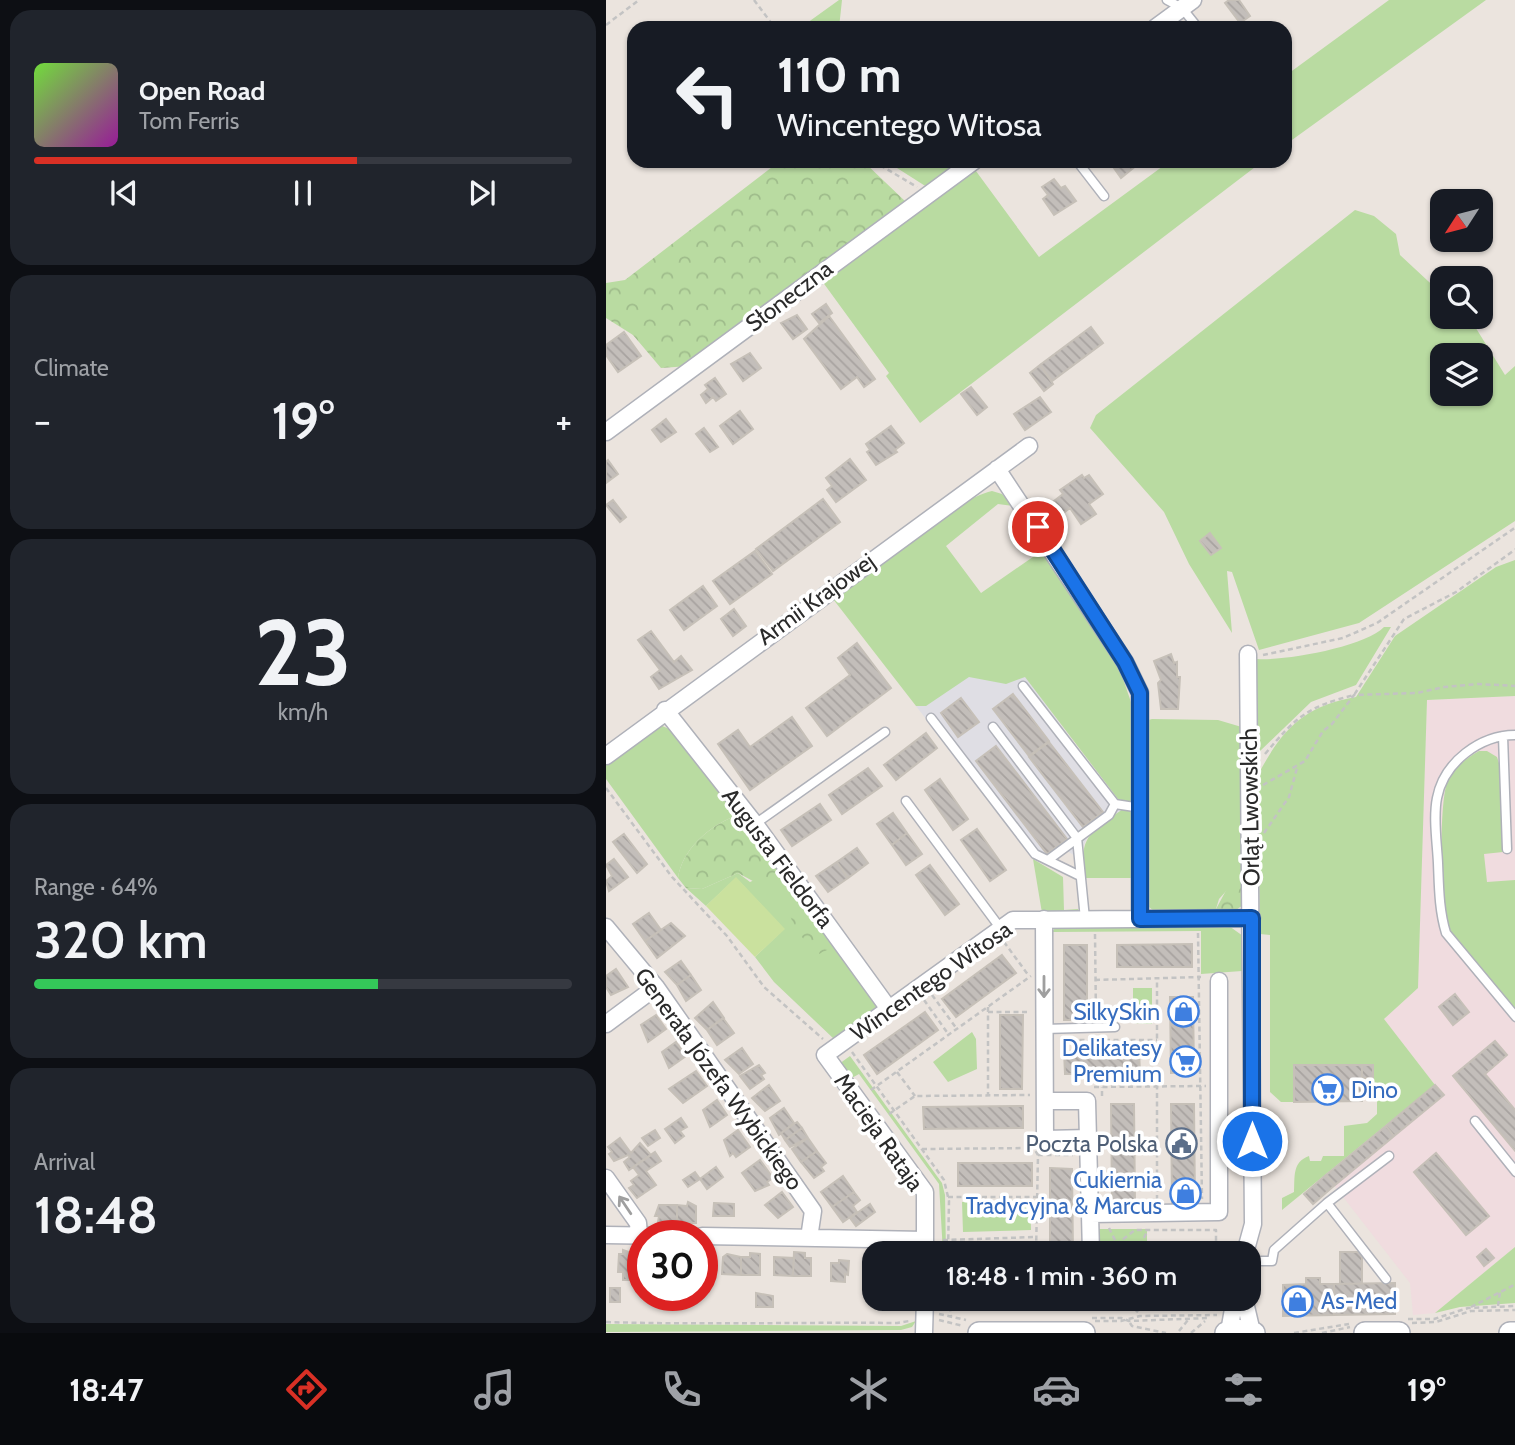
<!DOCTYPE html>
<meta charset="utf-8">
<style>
:root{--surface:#171b24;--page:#20242c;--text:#f1f3f6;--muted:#9ea1a6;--line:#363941;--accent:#d93025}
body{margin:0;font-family:Cabin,sans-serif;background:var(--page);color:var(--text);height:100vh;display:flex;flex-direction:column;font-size:26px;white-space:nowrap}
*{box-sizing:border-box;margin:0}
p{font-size:23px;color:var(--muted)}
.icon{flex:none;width:38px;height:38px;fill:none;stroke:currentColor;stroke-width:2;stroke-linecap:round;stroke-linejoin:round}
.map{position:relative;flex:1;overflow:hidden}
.panel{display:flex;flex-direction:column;gap:10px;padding:10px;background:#0d0f14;width:606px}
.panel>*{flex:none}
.banner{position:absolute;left:21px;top:21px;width:665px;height:147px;border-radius:21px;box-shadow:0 2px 5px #0004;background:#171b24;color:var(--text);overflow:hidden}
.needle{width:46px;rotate:234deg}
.fabs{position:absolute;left:824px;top:189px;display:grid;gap:14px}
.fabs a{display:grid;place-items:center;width:63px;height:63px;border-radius:14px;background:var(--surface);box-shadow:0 2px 5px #0004;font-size:35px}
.speed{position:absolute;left:21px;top:1220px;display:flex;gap:14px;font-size:35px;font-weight:700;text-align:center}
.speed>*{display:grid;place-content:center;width:91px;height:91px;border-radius:50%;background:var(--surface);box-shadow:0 2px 5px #0004;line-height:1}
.speed .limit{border:10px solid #d22;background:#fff;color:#111}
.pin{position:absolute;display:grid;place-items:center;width:60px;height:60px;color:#fff;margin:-30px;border:4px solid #fff;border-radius:50%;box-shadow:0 2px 7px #0007}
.me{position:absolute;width:77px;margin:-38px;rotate:0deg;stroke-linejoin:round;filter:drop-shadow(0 0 5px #0008)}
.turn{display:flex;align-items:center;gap:24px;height:147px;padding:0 35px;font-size:32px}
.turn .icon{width:91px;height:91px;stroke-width:2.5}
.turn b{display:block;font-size:49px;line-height:60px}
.big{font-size:52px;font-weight:600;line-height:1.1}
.panel .card{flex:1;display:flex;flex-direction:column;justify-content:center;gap:10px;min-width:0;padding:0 24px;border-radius:21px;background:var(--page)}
.panel .dial{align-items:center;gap:0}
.dial b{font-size:91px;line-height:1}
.song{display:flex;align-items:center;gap:21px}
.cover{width:84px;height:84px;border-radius:10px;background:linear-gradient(135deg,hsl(100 70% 55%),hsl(300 70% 35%))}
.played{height:7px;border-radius:4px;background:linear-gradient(90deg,var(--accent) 60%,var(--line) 60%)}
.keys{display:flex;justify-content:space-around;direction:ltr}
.heat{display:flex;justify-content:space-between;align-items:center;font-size:38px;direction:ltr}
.charge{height:10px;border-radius:5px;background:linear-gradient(90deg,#34c759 64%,var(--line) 0)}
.trip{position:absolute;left:256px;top:1241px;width:399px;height:70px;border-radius:21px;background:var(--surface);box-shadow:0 2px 5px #0004;font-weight:600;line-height:70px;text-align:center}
.menu{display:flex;height:112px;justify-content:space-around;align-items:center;background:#090b0e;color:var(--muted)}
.menu .icon{width:49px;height:49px}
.menu .active{color:var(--accent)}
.menu b{font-size:32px;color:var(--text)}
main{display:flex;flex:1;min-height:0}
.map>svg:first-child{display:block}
.industrial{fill:#dfdee4}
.medical{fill:#f0dcdf}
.grass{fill:#b9dba1;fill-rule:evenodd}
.forest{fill:url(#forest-crowns)}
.pitch{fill:#cae19e}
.building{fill:url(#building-back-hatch);stroke:#c6c0b8;stroke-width:2}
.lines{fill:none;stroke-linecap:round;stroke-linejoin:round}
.service-casing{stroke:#afb1b9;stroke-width:11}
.minor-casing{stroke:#afb1b9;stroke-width:19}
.tertiary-casing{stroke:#afb1b9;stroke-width:24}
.path{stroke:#c3c3c3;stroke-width:2.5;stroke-dasharray:5 3.5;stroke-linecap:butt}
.service{stroke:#fff;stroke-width:8}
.minor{stroke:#fff;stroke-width:16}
.tertiary{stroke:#fff;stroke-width:21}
.oneway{stroke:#9f9f9f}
.route-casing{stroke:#114b97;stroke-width:18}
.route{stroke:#1a73e8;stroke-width:12}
.labels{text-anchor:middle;stroke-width:7;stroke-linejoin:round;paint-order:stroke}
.street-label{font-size:23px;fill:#2a2a2a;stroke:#fff}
.shop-label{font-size:23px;fill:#366cbe;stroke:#fff;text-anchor:end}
.service-label{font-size:23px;fill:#4e5e75;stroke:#fff;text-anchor:end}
</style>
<main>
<section class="panel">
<div class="card">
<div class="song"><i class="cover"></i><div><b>Open Road</b><p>Tom Ferris</p></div></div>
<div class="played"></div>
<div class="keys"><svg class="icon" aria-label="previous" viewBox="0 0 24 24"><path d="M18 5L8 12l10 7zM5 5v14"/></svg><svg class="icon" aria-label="pause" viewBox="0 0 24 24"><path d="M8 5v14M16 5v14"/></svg><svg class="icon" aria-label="next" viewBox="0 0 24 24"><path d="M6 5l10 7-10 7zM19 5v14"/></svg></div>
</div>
<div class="card"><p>Climate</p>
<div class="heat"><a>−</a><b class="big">19°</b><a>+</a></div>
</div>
<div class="card dial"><b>23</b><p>km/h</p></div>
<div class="card"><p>Range · 64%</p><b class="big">320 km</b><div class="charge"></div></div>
<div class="card"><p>Arrival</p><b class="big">18:48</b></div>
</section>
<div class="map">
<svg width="910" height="1333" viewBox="0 0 910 1333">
<defs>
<pattern id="forest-crowns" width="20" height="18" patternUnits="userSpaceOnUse" patternTransform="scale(1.75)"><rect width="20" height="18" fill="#b9dba1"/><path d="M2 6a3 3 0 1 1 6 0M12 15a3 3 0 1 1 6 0" fill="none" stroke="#9fbc8b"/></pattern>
<pattern id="building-back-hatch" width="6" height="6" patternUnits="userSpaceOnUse" patternTransform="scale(1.75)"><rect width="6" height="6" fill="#c3beba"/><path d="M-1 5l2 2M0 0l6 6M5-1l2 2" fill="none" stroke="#a8a3a0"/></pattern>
</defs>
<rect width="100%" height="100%" fill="#ebe4de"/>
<!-- industrial -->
<path class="industrial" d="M393 641 517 809 483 833 475 852 469 856 460 850 441 865 427 859 310 706Z"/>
<!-- medical -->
<path class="medical" d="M909 696V1247L829 1313 807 1315 804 1283 720 1175 829 1085 778 1019 812 988 821 700Z"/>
<!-- grass -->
<path class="grass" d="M233 0H236L233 28H194Z
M783 0H880L679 145V76Z
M280 161H362L324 189Z
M564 161H657L314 423 280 376 283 373 216 281 367 167 433 257Z
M749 210 768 216 790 234 794 255 836 294V317H863L899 375 909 366V521L753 623 653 650 626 572 621 571 626 633 583 564 558 512 484 428 490 415ZM836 355H875V394H836Z
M386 491 396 494 407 506 392 504 340 546 375 593 437 550 513 667 526 705 529 798 524 803 512 799 419 677 400 684 363 677 320 706H310L227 599C261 574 350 498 386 491Z
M909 560V696L821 700 812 988 778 1019 829 1085 676 1210V1198L688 1192C689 1177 686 1162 703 1156L704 1161H715L717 1156H738V1126L761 1123 771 1114V1101H767L766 1065H688V1102H675L664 1092V935L654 934 652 775C676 729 698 706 750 697L789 636 890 567Z
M778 627H785L750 685 705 702 653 752 649 689 651 659C678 661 759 647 778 627Z
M546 719 612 720 639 728 638 871 613 899 610 909 548 911 543 907 539 721Z
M54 725 68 731 149 840 127 817C102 827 76 850 72 878L0 779V765Z
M873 751H881L891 757 894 766 897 852 878 854 881 882 909 880V1012C889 987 851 952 841 923 834 903 833 798 842 780 848 767 861 758 873 751Z
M517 809 526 811 531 820V878H478C473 836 484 832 517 809Z
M427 859 457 877 458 910 472 909 473 912 436 913Z
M172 869 273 1000 271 1007 228 1039 168 982 149 957 178 929 130 878 100 906 80 888 96 889 132 873 144 882Z
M623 926 637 936 636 971 595 974V931L446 932 450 927Z
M527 988H546V1024L527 1023Z
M366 1032 370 1039 371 1069 342 1082 327 1062Z
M244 1056 336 1183 339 1195 340 1253H337L333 1184 253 1074 244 1079 233 1064Z
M424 1200 425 1230 357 1232 356 1202Z
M490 1229H541V1253H490Z
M909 1247V1303L854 1307 829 1313Z
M310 1321 306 1327 295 1330 0 1332V1324L295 1326Z"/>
<!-- forest -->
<path class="forest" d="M174 161H257L301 203 83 366 55 368 27 335 0 318V283L19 280Z
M127 817 172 869 156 886 132 873 96 889 80 888 72 878C76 850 102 827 127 817Z
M638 871 640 903 630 910 610 909 624 883Z
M179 899 188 904 229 946 213 954C193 937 185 924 179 899Z"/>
<!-- pitch -->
<path class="pitch" d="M130 877 179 929 149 957 100 906Z"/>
<!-- building -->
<path class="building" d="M623 0H633L644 16 634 23 619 3Z
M503 161H527L531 165 515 178Z
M448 179 455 188 459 186 470 201 448 215 437 199 442 195 436 187Z
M220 304 226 313 213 323 206 314Z
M191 315 201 329 187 339 175 323Z
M223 316 269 379 258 387 251 377 235 389 198 339Z
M485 327 497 343 446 381 434 365Z
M18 332 35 356 12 372 0 355V345Z
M144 353 155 368 137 381 125 364Z
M434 365 447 384 438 391 424 373Z
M109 378 120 394 110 401 107 397 100 403 95 395 102 389 99 385Z
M365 387 381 407 371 415 355 394Z
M434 397 445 412 419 430 408 414Z
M134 411 147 429 127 444 114 426Z
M60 419 70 432 55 442 46 430Z
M285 426 298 443 289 450 291 452 270 465 261 452 264 450 260 444Z
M98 428 112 447 104 452 90 434Z
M244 459 260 480 230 502 221 490 226 486 220 478Z
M2 460 12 474 0 483V462Z
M476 475 478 478 483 475 497 494 483 504 490 514 475 524 464 508 456 514 448 501 457 494 454 490Z
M217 499 234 522 167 571 150 549Z
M7 500 20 517 14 522 0 505Z
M604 533 615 548 605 555 594 541Z
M149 551 166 574 124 604 107 581Z
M97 586 111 606 78 630 64 610Z
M128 609 140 626 127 636 115 619Z
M45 631 68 662 75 656 86 670 53 689 45 677 54 670 32 640Z
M251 643 285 688 221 736 200 708 244 675 232 658Z
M565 654 568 663 571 662V677H574L572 709H555L552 683 555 680 548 661Z
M407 694 443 741 423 756 387 709Z
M355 698 373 722 352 737 335 713Z
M186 717 206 746 144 790 112 744 132 730 144 747Z
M320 733 331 748 290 780 278 765Z
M443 742 497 812 477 827 423 757Z
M390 746 461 839 441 854 370 761Z
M262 768 276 786 236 814 223 795Z
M334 779 362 819 347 830 319 790Z
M214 804 225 820 186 846 175 830Z
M287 813 301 833 286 845 271 824Z
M371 829 400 870 384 881 355 840Z
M301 833 316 854 300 865 286 845Z
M18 834 41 864 31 873 7 842Z
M251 848 262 863 242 878 231 862Z
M8 859 22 877 3 891 0 881 6 876 0 865Z
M231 862 242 878 222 892 210 876Z
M324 865 353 904 339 915 310 875Z
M43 913 55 930 39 941 27 924Z
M65 923 79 936 51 958 39 941Z
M586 944V967H511V945Z
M458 945H481V1020H458Z
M396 955 410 973 350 1017 336 999Z
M75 961 85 975 71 985 59 972Z
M10 969 22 987 5 995 0 987V976Z
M85 975 95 990 80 1001 71 985Z
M849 994 863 1012 847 1025 833 1007Z
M564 997H587L588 1072 565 1073Z
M107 1002 118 1018 101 1030 89 1018Z
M319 1012 332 1030 271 1074 258 1055Z
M50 1015 60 1029 42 1042 35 1025Z
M394 1015H417L416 1089H394Z
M117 1018 128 1033 111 1045 101 1030Z
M889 1041 901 1055 879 1074 910 1111V1152L847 1076Z
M70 1042 80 1056 63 1068 56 1052Z
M136 1048 147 1064 133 1074 119 1060Z
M533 1050 534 1073 459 1074 458 1051Z
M153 1065 159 1073 155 1075 158 1079 144 1089 134 1076Z
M688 1065H756V1101L688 1102Z
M756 1065H767V1078H756Z
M90 1071 101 1086 77 1103 63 1089Z
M163 1085 174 1101 159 1111 146 1098Z
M829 1085 838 1095 788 1136 780 1126Z
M111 1100 121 1115 104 1127 97 1110Z
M505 1104H528L529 1204H506Z
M565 1104H588L589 1204H566Z
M417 1106V1128L318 1129 317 1107Z
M178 1108 188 1123 173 1135 164 1118Z
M75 1118 81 1127 74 1131 78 1136 69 1143 59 1129Z
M191 1122 196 1128 179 1140 175 1133Z
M780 1126 788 1136 729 1185 720 1175Z
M196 1128 202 1138 184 1147 179 1140Z
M49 1130 54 1138 42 1146 36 1138Z
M132 1130 144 1147 130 1157 127 1153 124 1156 118 1140Z
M14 1138 25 1153 34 1143 45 1155 23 1170 18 1162 24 1157 22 1155 8 1161 3 1154 6 1152 2 1147Z
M202 1138 211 1151 195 1162 186 1149Z
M211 1151 220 1163 215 1167 218 1171 208 1178 195 1162Z
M49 1152 55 1161 40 1171 50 1185 31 1198 23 1188 28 1185 25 1181 33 1175 27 1167Z
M830 1153 883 1216 860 1235 808 1172Z
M154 1160 167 1178 161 1182 163 1185 149 1191 136 1173Z
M352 1163H426V1186H352Z
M110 1167 117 1177 101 1189 94 1179Z
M444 1168 466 1169 467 1253H444Z
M89 1172 94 1179 82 1187 77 1180Z
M720 1175 729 1185 707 1204 698 1194Z
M237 1176 248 1192 226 1207 215 1192Z
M176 1192 187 1207 172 1218 159 1205Z
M248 1192 254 1200 247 1206 251 1212 237 1222 226 1207Z
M82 1202 90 1206V1223H71V1205L81 1206Z
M108 1203 128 1204V1216H107Z
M264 1204 269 1212 250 1226 244 1218Z
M53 1205H71V1223L52 1222 53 1216H49Z
M600 1246 601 1253H543V1247Z
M880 1249 888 1258 878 1266 871 1257Z
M17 1250 31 1255 30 1280H17V1272H12L13 1254H17Z
M352 1250H427V1253H352Z
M188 1252 199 1253V1258H205V1276H187Z
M734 1252H756V1284H734Z
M144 1253 154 1254V1275H135V1257H144Z
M121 1254 135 1257V1275L116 1274 117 1257Z
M168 1257 188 1258 187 1276 168 1275Z
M233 1260 243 1261 242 1275 239 1274V1282L225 1281V1263H233Z
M700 1278H714V1284H728V1315L677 1316V1285L700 1284Z
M789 1283V1314L728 1315V1284Z
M4 1288H14V1302H4Z
M150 1293 167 1296V1307H150Z"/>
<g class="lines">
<defs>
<path id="service" d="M561 0 576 8 592 28
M471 161 498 196
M417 686 509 804 535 808
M325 718 429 854 474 876
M387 727 471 838 479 919
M910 735C874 735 838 762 831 798 827 818 831 842 832 863 833 887 833 910 840 933L910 1017
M897 736 901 849
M300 801 395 929
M149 824 279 732
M442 860 503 815 509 804
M438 1029 509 1027
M869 1121 910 1172
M721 1203 783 1156
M642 1261H666L668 1250 721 1203 780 1279"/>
<path id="minor" d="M549 28 587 0
M0 432 368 161
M391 469 519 662 534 693V918
M59 710 149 824 283 1009
M0 756 423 446
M438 919 439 1139 483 1138
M0 927 50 987 207 1211 203 1238
M0 1024 50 987
M439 1101H481L485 1253
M0 1178 32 1223 33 1235
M485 1214 613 1212V981
M0 1235 62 1236
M96 1236 319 1240
M319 1253V1192L219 1055 407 920 646 918
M639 1253 647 1224 642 654
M638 1298 646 1332
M623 1332 629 1298
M318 1333 319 1298"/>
<path id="tertiary" d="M373 1333H478
M620 1333 631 1330 648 1333
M759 1333H793
M904 1333H910"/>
</defs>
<!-- service casing -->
<use href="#service" class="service-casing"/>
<!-- minor casing -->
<use href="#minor" class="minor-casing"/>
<!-- tertiary casing -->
<use href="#tertiary" class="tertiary-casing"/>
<!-- path -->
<path class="path" d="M148 0 169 28
M0 25 33 0
M267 161 311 187
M657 655 737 638 771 623 910 527
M659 754C690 717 701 707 748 695L798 619 850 592 910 549
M657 785 699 761 717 731 726 724 748 695 811 693 838 687 872 684 910 686
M0 788 66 877 121 936 158 987 217 1039
M658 833 683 797 691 768
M592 933 596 1199
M489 934 490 1018
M398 942 423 976
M489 980 595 977
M326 995 351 1029
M318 1000 343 1035
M382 1007V1095
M382 1012H424
M465 1040H551
M246 1052 338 1180 343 1201 342 1253
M291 1072 309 1096
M488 1087 600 1086
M265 1090 425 976
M496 1096V1087
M283 1114 309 1096 424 1095
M425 1144 432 1155 430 1253
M316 1149 425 1148
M432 1155H467
M342 1197H432
M551 1200V978
M503 1228 511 1244 529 1230H610V1253
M337 1240 430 1237
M503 1253 511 1244 519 1245 523 1253
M530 1253 542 1230
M343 1298 345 1317
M515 1298 532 1312V1316
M531 1298 532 1312
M892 1306 894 1292
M865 1307 910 1284
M333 1314 360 1320
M486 1318H515L523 1321 604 1318
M802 1319H828L862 1308 910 1306
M333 1320 357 1326
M489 1321H515L534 1316 611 1315
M0 1322C97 1325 194 1322 291 1323L303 1321
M524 1323 526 1326 560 1333
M806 1323 830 1322 865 1311 910 1310
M573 1331 582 1320
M585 1333 599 1321
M688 1333 743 1324
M716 1333 744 1327"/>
<!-- service -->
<use href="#service" class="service"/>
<!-- minor -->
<use href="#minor" class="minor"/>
<!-- tertiary -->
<use href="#tertiary" class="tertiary"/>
</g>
<!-- one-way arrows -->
<defs><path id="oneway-shaft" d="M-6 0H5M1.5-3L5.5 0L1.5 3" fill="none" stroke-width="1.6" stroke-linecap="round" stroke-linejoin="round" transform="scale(1.75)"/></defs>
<g class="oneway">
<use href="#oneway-shaft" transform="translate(438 987) rotate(90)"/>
<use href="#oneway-shaft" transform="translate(19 1205) rotate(-124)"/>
</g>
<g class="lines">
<defs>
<path id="route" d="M432 527 519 662 534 693V919L646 918V1141"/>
</defs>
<!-- route casing -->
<use href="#route" class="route-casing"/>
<!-- route -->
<use href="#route" class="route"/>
</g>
<!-- icons -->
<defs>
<symbol id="shop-ring" viewBox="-11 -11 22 22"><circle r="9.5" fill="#fff" stroke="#3f7fe0" stroke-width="1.5"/><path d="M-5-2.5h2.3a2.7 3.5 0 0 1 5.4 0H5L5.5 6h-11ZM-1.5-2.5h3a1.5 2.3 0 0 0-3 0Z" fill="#3f7fe0"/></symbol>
<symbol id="supermarket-ring" viewBox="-11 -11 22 22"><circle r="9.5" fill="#fff" stroke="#3f7fe0" stroke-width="1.5"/><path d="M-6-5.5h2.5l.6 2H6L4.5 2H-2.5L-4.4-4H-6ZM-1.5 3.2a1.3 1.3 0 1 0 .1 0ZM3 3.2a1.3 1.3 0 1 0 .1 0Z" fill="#3f7fe0"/></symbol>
<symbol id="civic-ring" viewBox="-11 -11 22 22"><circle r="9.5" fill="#fff" stroke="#5c6f8a" stroke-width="1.5"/><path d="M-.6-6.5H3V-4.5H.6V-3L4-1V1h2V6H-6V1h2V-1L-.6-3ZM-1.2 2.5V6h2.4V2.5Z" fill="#5c6f8a"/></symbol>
</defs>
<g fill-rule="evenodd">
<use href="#shop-ring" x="560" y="994" width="35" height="35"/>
<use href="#supermarket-ring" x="562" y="1044" width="35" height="35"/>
<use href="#supermarket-ring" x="704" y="1072" width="35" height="35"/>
<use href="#civic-ring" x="558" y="1126" width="35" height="35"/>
<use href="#shop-ring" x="562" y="1176" width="35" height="35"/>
<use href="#shop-ring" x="674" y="1284" width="35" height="35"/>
</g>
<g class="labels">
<!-- street labels -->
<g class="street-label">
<text transform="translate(183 296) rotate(-37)" y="8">Słoneczna</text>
<text transform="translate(210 599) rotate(-36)" y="8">Armii Krajowej</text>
<text transform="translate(644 807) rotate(-91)" y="8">Orląt Lwowskich</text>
<text transform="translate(172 858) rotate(53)" y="8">Augusta Fieldorfa</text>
<text transform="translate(325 981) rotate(-35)" y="8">Wincentego Witosa</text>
<text transform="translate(113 1079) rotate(54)" y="8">Generała Józefa Wybickiego</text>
<text transform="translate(273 1132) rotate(55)" y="8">Macieja Rataja</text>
</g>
<!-- shop labels -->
<g class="shop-label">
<text x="554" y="1020">SilkySkin</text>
<text x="556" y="1056">Delikatesy<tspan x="556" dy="26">Premium</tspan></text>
<text x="745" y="1098" text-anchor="start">Dino</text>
<text x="556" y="1188">Cukiernia<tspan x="556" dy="26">Tradycyjna &amp; Marcus</tspan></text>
<text x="715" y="1309" text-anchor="start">As-Med</text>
</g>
<!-- service labels -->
<g class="service-label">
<text x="552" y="1152">Poczta Polska</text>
</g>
</g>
</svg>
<div class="fabs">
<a><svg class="needle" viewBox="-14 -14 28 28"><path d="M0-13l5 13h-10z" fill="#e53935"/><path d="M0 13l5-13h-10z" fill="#9ea1a6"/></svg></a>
<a><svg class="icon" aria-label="search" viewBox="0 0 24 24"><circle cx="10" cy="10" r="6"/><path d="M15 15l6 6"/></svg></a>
<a><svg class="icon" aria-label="layers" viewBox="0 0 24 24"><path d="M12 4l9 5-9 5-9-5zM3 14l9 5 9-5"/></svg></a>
</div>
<div class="speed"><div class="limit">30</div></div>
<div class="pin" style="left:432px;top:527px;background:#d93025"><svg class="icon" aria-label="arrive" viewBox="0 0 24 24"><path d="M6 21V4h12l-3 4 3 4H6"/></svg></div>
<svg class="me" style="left:646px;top:1141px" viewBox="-20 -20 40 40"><circle r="17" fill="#1a73e8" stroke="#fff" stroke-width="3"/><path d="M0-11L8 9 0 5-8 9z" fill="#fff"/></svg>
<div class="trip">18:48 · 1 min · 360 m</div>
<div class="banner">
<div class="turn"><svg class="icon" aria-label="left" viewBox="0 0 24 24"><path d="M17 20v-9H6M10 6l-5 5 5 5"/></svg><div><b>110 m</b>Wincentego Witosa</div></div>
</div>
</div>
</main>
<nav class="menu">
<b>18:47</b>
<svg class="icon active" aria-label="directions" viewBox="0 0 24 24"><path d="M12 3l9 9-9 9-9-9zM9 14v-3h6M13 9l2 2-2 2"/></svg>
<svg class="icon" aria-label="music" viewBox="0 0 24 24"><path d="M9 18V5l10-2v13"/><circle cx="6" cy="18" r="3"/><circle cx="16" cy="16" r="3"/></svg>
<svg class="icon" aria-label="phone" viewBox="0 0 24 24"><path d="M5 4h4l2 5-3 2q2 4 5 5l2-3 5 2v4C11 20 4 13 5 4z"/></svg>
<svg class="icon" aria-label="climate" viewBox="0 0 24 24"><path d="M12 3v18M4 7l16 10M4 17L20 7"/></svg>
<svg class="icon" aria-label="car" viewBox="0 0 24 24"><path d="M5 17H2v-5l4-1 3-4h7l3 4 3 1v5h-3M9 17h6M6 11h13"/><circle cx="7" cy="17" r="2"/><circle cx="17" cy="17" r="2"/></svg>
<svg class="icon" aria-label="filters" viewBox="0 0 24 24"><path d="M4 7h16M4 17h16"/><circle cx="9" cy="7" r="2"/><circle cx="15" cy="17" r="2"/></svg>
<b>19°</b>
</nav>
